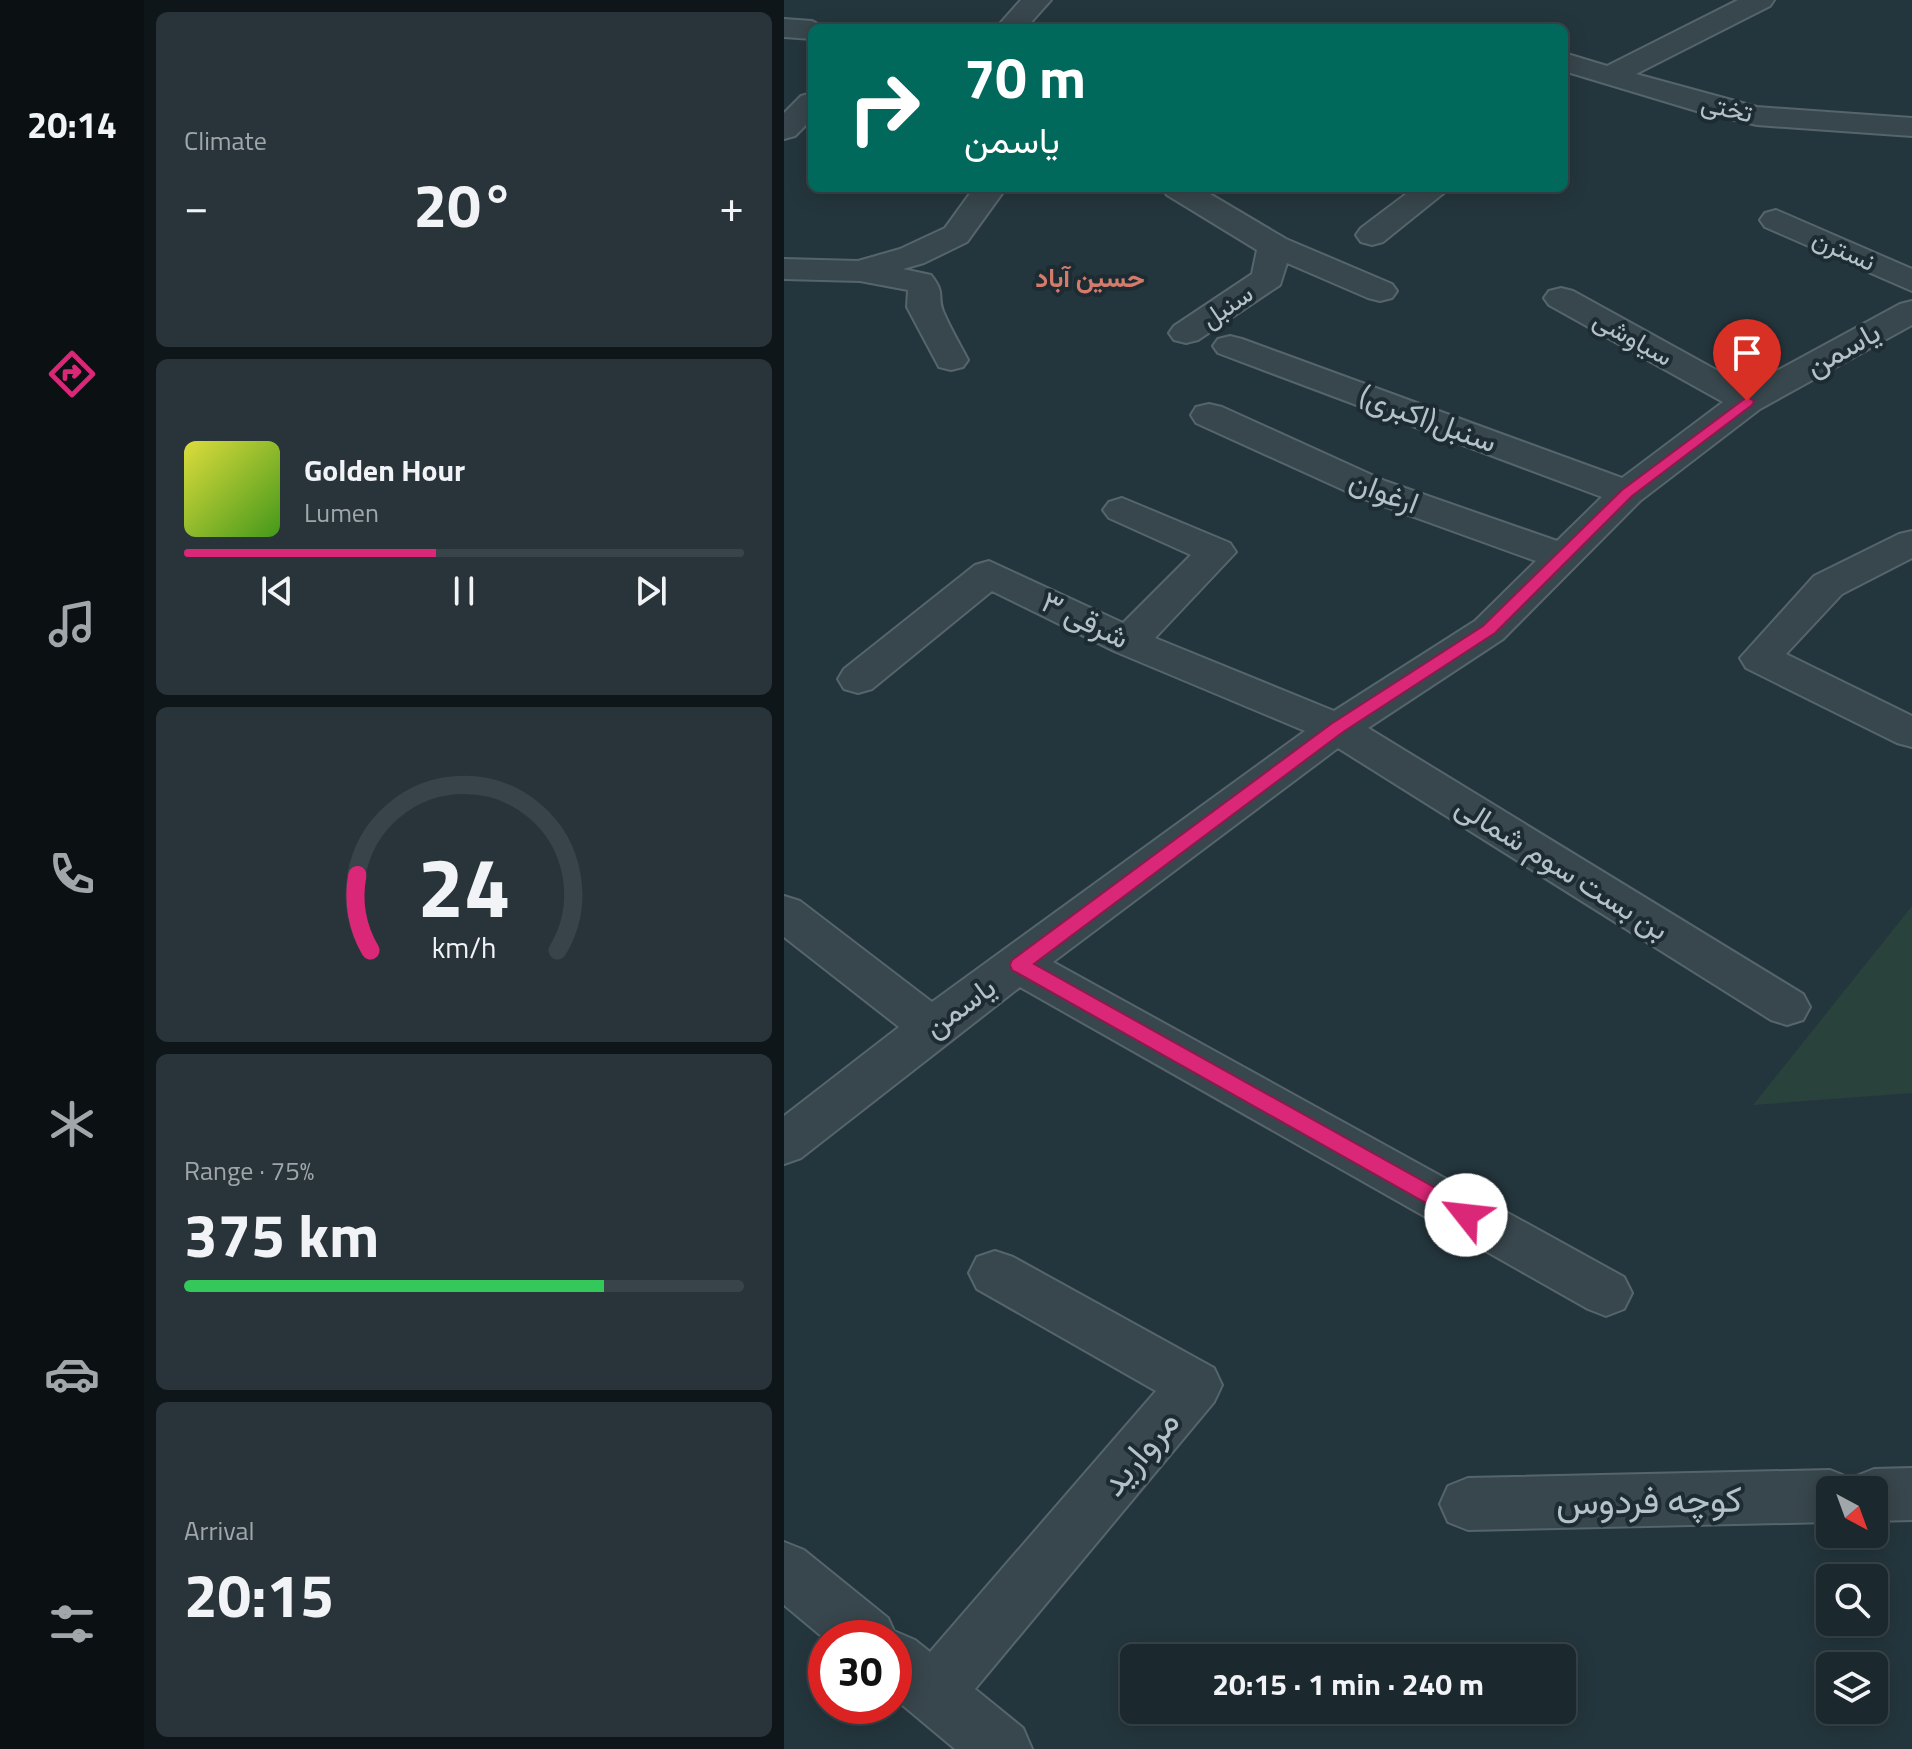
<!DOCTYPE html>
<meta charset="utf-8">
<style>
:root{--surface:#1b282e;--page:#28343a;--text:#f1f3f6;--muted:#a0a6aa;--line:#39444a;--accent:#db2777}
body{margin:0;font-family:"Titillium Web",Vazirmatn,sans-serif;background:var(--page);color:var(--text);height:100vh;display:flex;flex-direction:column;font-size:30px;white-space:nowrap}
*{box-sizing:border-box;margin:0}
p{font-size:26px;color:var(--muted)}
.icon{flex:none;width:44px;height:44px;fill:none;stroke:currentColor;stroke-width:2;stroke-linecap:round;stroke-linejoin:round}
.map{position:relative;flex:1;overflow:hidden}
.sheet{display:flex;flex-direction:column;gap:12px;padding:12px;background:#0f1619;width:640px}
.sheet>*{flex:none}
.hud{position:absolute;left:24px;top:24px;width:760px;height:168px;border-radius:12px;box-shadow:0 4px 20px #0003,0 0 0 2px var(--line);background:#00695c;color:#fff;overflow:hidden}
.needle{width:52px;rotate:139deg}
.fabs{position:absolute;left:1032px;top:1476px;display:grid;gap:16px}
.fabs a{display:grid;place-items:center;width:72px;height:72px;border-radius:12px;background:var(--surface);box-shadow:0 4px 20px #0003,0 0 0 2px var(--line);font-size:40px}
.speed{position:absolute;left:24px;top:1620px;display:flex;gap:16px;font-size:40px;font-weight:700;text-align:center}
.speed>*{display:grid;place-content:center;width:104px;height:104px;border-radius:50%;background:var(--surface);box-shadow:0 4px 20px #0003,0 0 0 2px var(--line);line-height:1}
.speed .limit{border:12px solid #d22;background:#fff;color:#111}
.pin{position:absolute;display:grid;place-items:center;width:68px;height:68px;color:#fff;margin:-82px -34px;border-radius:50% 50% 50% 0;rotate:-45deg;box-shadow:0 0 8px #0007}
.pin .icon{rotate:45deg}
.me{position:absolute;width:88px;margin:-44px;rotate:299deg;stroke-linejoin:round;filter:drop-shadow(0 0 6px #0008)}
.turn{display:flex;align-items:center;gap:28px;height:168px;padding:0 24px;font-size:36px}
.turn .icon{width:104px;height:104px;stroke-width:2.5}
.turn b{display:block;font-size:56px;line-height:68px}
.big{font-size:60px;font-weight:700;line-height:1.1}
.sheet .tile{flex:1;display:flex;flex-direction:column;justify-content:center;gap:12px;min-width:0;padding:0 28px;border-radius:12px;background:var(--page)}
.sheet .dial{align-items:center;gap:0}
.dial svg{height:208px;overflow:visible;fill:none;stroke:var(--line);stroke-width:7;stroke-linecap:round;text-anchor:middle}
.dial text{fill:var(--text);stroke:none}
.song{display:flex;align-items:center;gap:24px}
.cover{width:96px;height:96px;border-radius:12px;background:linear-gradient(135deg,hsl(60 70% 55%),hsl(100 70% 35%))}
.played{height:8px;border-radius:4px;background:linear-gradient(90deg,var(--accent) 45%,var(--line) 45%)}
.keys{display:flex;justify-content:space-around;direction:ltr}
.heat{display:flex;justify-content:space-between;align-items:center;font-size:44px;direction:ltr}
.charge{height:12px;border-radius:6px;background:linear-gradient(90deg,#34c759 75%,var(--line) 0)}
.trip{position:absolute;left:336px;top:1644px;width:456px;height:80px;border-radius:12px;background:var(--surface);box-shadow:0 4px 20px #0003,0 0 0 2px var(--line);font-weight:700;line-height:80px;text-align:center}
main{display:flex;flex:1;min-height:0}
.tab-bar{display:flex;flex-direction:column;width:144px;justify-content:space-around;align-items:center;background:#0b1012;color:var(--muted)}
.tab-bar .icon{width:56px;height:56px}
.tab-bar .on{color:var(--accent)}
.tab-bar b{font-size:36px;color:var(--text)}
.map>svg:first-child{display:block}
.green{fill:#29423c}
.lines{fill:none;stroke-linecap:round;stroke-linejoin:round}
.minor-casing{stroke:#56656b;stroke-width:4}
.minor{fill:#38474d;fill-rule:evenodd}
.route{fill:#db2777;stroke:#8e194d;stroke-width:2}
.labels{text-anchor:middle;stroke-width:8;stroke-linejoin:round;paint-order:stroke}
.far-street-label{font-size:26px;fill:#b4c2c8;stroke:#1d2c32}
.far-neighbourhood-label{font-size:26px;font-weight:bold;fill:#d57b6c;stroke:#1d2c32}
.street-label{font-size:30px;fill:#b4c2c8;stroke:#1d2c32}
.near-street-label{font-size:36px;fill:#b4c2c8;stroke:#1d2c32}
</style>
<main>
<nav class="tab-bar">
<b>20:14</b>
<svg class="icon on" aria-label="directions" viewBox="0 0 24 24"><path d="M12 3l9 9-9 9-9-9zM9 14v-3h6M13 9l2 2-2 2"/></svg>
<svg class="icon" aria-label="music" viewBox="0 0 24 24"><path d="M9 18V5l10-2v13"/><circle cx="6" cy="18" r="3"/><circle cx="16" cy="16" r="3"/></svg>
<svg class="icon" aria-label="phone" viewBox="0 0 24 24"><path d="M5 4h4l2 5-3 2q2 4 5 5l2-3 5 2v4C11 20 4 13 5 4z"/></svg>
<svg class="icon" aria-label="climate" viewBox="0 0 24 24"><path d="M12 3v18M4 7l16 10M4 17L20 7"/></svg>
<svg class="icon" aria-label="car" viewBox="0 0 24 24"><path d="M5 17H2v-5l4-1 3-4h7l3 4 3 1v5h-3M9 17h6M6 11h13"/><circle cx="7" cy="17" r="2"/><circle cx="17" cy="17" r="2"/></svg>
<svg class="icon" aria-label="filters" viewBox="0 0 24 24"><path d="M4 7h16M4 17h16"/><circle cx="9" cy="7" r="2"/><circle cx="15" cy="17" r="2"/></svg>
</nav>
<section class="sheet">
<div class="tile"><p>Climate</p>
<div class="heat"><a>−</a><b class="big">20°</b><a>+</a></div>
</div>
<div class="tile">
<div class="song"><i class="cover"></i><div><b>Golden Hour</b><p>Lumen</p></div></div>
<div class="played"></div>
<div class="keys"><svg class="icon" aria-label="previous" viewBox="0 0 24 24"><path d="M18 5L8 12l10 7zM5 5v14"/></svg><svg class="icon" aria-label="pause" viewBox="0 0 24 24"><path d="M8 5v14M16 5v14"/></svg><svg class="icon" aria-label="next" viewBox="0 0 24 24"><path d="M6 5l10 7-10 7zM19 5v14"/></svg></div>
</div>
<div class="tile dial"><svg viewBox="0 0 100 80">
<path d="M14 69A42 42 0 1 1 86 69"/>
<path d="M14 69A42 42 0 0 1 9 40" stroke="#db2777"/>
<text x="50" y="56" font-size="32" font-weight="700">24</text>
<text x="50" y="72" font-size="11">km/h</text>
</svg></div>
<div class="tile"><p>Range · 75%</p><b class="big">375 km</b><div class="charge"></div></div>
<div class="tile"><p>Arrival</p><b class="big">20:15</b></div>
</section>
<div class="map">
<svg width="1128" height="1749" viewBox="0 0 1128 1749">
<rect width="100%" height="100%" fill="#24363d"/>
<!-- green -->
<path class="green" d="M1128 906V1093L969 1105Z"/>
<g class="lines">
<defs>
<path id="minor" d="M237 0H267L242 28H212Z
M954 0H990L986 6 852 74 973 107 1128 118V136L973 125 916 112 780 71V53L823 66Z
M0 19 28 21 41 28H28V39L0 37Z
M28 93V119L11 136 0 139V113L17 96Z
M190 188H222L183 242 140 263 119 269 147 275C162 294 153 296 159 311 166 328 176 344 184 360L179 367 167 370 155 367 123 307 124 290 76 281 0 279V259L74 261 116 249 161 228Z
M378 188H416L502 239 608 284 613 291 608 298 596 301 584 298 503 263 496 285 414 340 402 343 390 340 385 333 390 326 468 274 473 250 383 195Z
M630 188H666L599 242 588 245 577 242 572 235 577 228Z
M992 210 1128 269V291L981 227 976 220 981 213Z
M777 288 789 291 963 387 1116 304 1128 301V325L976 409 856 501 719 639 584 728 1019 994 1026 1007 1019 1020 1003 1025 987 1020 554 748 269 962 840 1277 848 1293 840 1309 822 1316 804 1309 236 987 17 1158 0 1164V1116L115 1027 0 937V896L16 901 148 1002 521 731 330 651 208 591 88 689 74 693 60 689 54 679 60 669 191 565 205 561 339 623 407 555 325 518 319 510 325 502 338 498 446 543 452 552 371 638 550 711 691 621 752 561 575 497 412 423 407 415 412 407 425 404 438 407 601 481 773 541 818 497 434 353 429 346 434 339 446 336 458 339 838 478 939 402 765 305 760 298 765 291Z
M1128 531V558L1058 594 1002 654 1128 716V747L1113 743 962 668 956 658 1030 576 1115 534Z
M211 1251 229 1257 430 1368 438 1385 430 1402 191 1689 239 1728 248 1749H171L110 1698V1638L42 1640 0 1605V1542L20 1550 104 1618 110 1631 131 1640 146 1652 372 1391 193 1289 185 1273 193 1257Z
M1128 1468V1520L1090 1521V1490H1046V1522L684 1530 664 1522 656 1504 664 1486 684 1478 1046 1470 1066 1478 1068 1483 1070 1477 1090 1469Z"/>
</defs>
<!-- minor casing -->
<use href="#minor" class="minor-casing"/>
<!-- minor -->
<use href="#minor" class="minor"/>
</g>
<!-- route -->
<path class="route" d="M963 397 970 401 968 405 848 496 711 633 559 732 250 964 689 1209 692 1215 689 1221 682 1224 674 1221 228 970 226 965 228 960 547 724 699 626 838 490Z"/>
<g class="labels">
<!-- far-street labels -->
<g class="far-street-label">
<text transform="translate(943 108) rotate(13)" y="9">تختی</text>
<text transform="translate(1060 250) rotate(24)" y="9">نسترن</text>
<text transform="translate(443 306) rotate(-34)" y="9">سنبل</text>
<text transform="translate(849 338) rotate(29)" y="9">سیاوشی</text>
</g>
<!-- far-neighbourhood labels -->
<g class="far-neighbourhood-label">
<text x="306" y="287">حسین آباد</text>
</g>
<!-- street labels -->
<g class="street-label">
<text transform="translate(1059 349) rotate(-29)" y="10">یاسمن</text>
<text transform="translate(644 419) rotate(20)" y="10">سنبل(اکبری)</text>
<text transform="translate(600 492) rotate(21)" y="10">ارغوان</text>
<text transform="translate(301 620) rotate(26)" y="10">۳ شرقی</text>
<text transform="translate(778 868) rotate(32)" y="10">بن بست سوم شمالی</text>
<text transform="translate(176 1007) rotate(-36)" y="10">یاسمن</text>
</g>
<!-- near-street labels -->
<g class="near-street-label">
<text transform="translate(355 1452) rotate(-50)" y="13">مروارید</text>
<text transform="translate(865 1500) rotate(-1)" y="13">کوچه فردوس</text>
</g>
</g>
</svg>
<div class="fabs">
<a><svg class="needle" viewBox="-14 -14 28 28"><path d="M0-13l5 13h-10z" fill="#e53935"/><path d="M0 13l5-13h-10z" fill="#a0a6aa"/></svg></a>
<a><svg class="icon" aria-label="search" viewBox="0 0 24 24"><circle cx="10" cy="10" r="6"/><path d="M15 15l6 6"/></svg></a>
<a><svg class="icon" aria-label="layers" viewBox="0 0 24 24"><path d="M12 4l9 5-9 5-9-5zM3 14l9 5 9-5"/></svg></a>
</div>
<div class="speed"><div class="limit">30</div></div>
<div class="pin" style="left:963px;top:401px;background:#d93025"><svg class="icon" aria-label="arrive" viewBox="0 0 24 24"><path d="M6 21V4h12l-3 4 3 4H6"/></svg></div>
<svg class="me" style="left:682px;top:1215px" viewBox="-20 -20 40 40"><circle r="19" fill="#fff"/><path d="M0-13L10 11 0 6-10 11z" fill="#db2777"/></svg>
<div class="trip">20:15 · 1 min · 240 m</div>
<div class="hud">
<div class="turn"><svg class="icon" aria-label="right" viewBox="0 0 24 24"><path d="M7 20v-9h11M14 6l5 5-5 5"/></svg><div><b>70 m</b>یاسمن</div></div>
</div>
</div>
</main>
